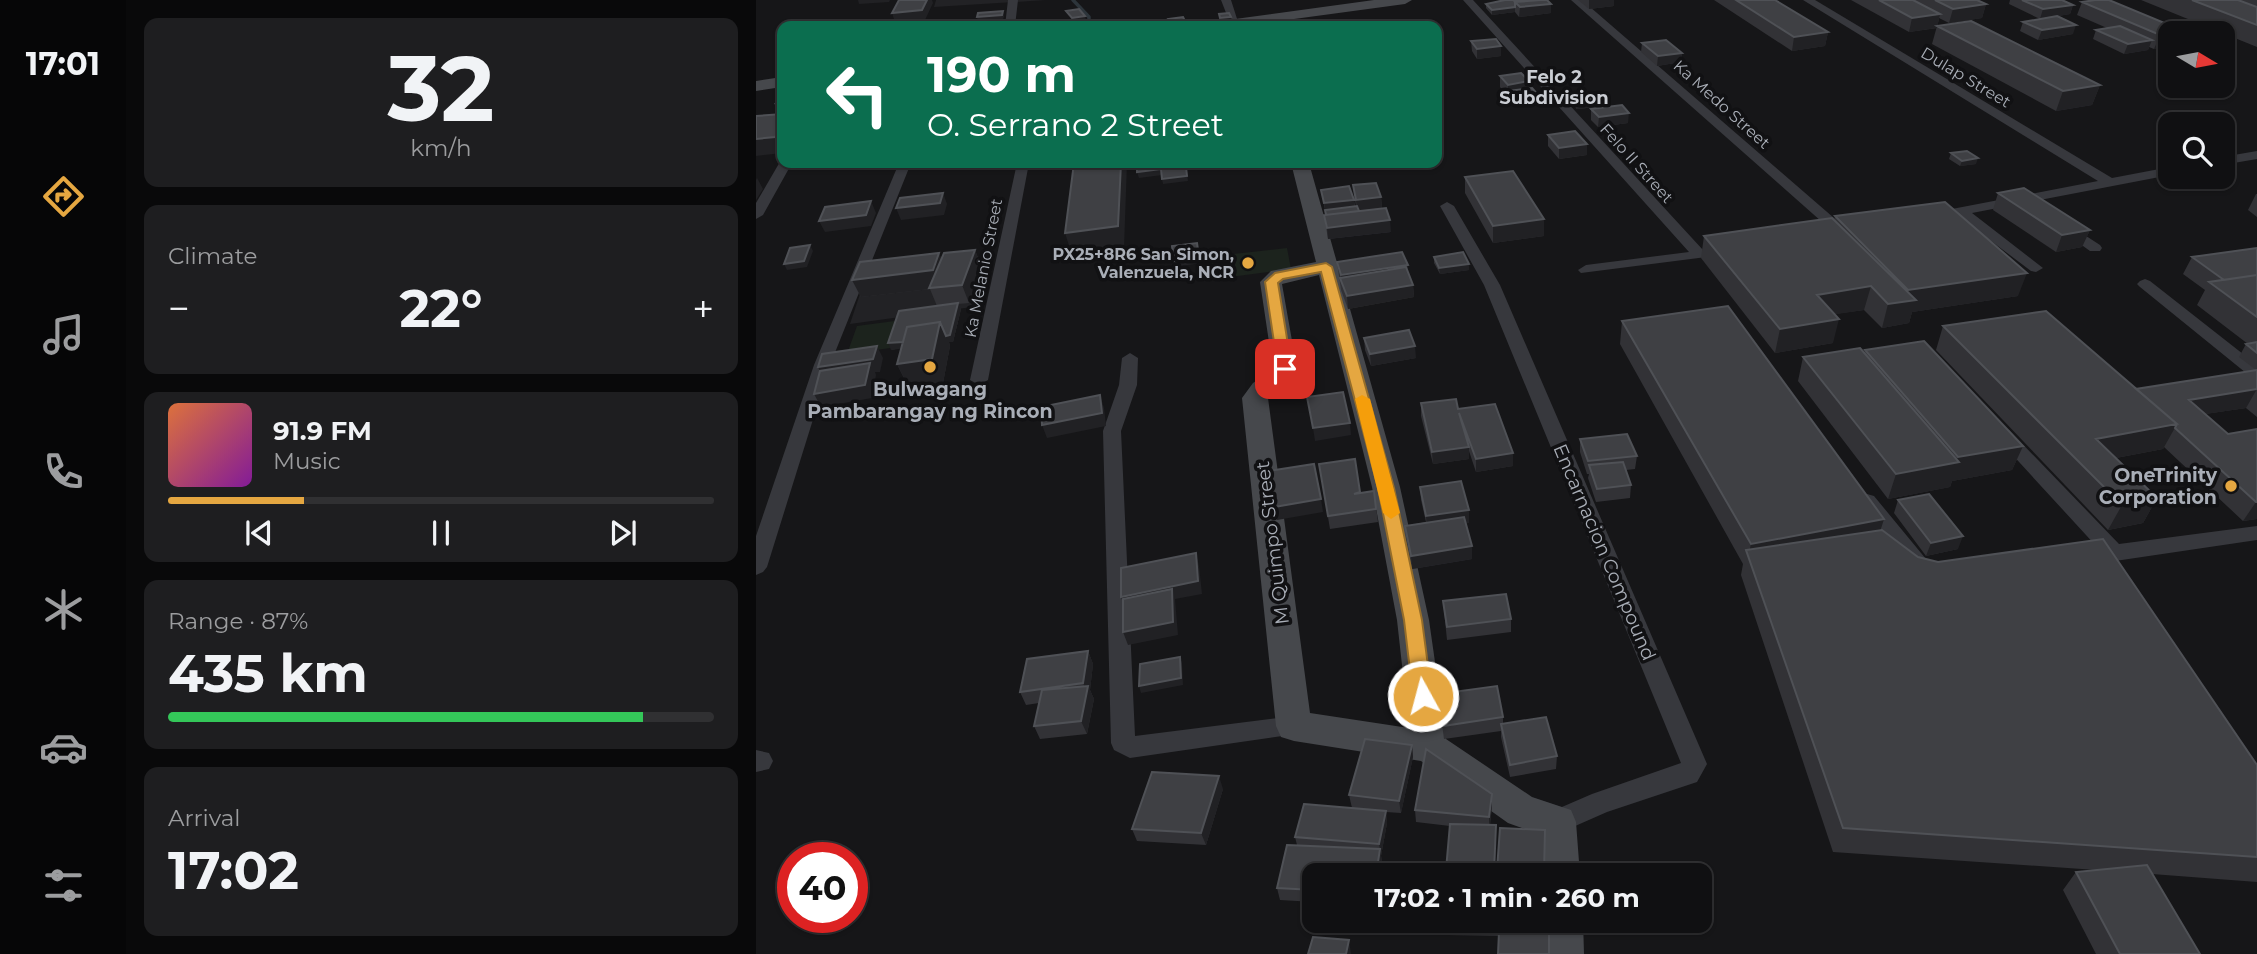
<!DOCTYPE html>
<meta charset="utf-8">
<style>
:root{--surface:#101012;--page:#1e1e20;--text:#f1f3f6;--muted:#9c9d9f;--line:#303032;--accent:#e5a741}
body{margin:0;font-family:Montserrat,sans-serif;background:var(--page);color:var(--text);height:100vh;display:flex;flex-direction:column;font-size:26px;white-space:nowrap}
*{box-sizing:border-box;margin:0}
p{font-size:23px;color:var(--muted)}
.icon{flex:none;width:38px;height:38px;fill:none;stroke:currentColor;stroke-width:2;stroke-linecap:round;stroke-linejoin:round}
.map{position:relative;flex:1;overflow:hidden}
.side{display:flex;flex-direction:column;gap:18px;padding:18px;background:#09090a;width:630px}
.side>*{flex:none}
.banner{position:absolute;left:21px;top:21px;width:665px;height:147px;border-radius:14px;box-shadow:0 2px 5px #0004,0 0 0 2px var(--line);background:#0b6e4f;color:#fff;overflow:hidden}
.needle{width:46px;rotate:100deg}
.tools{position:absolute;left:1402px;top:21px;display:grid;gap:14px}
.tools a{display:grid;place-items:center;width:77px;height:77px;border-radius:14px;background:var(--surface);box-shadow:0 2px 5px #0004,0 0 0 2px var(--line);font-size:35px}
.speed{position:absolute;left:21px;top:842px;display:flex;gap:14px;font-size:35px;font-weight:700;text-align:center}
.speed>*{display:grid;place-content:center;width:91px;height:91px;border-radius:50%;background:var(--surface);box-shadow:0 2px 5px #0004,0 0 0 2px var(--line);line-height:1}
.speed .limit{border:10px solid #d22;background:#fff;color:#111}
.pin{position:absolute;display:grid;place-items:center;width:60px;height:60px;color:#fff;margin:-30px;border-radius:14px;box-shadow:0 4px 10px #0006}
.me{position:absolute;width:77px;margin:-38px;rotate:353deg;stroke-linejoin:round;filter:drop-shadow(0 0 5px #0008)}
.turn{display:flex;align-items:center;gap:24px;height:147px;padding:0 35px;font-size:32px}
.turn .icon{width:91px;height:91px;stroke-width:2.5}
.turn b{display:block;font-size:49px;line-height:60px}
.big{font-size:52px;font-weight:700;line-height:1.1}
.side .widget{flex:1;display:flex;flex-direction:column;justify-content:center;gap:10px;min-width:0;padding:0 24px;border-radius:14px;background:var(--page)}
.side .dial{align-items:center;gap:0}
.dial b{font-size:91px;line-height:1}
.song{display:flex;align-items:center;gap:21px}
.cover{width:84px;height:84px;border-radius:10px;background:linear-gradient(135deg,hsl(20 70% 55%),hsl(290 70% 35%))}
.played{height:7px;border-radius:4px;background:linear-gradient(90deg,var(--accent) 25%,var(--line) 25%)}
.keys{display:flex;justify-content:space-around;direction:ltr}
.heat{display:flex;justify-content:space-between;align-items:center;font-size:38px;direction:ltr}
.charge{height:10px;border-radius:5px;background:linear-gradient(90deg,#34c759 87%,var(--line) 0)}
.trip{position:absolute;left:546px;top:863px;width:410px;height:70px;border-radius:14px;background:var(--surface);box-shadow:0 2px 5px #0004,0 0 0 2px var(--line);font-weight:700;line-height:70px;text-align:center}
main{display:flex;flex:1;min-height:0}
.dock{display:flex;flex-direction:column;width:126px;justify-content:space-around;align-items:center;background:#060607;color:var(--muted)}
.dock .icon{width:49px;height:49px}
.dock .current{color:var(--accent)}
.dock b{font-size:32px;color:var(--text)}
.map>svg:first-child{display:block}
.built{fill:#222225}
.green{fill:#1c231d}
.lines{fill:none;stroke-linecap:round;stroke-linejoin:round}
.stream{stroke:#2d353b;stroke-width:3.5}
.street{fill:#37383d;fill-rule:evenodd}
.secondary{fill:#46484c;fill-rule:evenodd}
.wall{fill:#323236}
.shaded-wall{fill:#212124}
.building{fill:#3f4044;stroke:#4f5156;stroke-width:2}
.route{fill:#e5a741;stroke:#956d2a;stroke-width:2}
.slow{fill:#f59e0b}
.poi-dot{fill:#e5a741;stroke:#111113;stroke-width:2.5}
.labels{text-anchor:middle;stroke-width:7;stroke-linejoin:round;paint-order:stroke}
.far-street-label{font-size:16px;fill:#a9aeb7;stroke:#111113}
.far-poi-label{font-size:16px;font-weight:bold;fill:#a9aeb7;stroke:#111113;text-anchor:end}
.far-neighbourhood-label{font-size:18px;font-weight:bold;fill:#cacdd3;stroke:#111113}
.poi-label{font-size:19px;font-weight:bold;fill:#a9aeb7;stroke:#111113}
.street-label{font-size:19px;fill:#a9aeb7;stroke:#111113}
</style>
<main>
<nav class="dock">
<b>17:01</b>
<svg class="icon current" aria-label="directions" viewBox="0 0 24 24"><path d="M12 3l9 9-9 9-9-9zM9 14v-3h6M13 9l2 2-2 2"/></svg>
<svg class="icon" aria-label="music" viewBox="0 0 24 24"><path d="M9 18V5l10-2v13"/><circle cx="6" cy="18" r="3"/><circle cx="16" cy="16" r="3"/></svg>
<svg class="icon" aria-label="phone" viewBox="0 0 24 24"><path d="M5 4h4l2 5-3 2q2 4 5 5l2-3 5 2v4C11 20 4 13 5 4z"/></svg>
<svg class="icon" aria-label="climate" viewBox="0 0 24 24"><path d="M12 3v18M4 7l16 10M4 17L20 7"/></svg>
<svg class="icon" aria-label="car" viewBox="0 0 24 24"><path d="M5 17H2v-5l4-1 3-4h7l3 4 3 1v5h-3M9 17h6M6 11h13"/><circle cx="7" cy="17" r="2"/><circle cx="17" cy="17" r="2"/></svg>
<svg class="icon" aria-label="filters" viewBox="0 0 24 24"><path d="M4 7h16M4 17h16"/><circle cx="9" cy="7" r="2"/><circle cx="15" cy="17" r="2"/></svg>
</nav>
<section class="side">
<div class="widget dial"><b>32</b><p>km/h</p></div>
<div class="widget"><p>Climate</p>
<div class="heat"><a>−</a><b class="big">22°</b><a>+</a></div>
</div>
<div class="widget">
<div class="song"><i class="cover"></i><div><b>91.9 FM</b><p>Music</p></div></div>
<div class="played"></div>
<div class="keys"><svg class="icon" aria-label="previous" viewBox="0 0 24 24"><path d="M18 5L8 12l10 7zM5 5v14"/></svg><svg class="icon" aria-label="pause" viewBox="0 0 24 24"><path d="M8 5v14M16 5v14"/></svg><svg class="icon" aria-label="next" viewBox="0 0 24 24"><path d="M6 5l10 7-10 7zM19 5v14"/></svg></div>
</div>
<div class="widget"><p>Range · 87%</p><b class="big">435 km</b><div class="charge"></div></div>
<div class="widget"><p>Arrival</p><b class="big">17:02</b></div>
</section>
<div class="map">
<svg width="1501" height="954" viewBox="0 0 1501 954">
<rect width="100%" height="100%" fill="#161618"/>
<!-- built -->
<path class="built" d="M180 0H290L178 7Z
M229 266 216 307 94 324 109 279Z"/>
<!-- green -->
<path class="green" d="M531 248 535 269 451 280 450 257Z
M199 313 192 340 91 354 101 326Z"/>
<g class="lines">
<!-- stream -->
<path class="stream" d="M317 0 333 17V26"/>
<!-- street -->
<path class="street" d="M252 0H262L259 26H249Z
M465 0H475L483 25 474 23Z
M707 0H717L947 250 974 248 976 251 974 254 825 273 822 270 830 265 933 252Z
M815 0H826L1093 231V237H1083Z
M1047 0H1059L1356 178 1414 167V175L1216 213 1287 268 1280 272 1275 271 1202 216 1175 221 1168 217 1175 213 1342 181Z
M1501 151V159L1466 165V157Z
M25 160 26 163H36L7 215 0 219V203Z
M143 163H155L74 365 11 567 7 572 0 575V536L58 365Z
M261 163H273L232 380 223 385 214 380Z
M691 202 698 206 744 285 951 764 941 782 851 812 801 834 792 831 788 822 792 813 836 794 925 763 728 285 684 206Z
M1307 221 1344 245 1346 248 1344 251H1334L1302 228 1300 225Z
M1389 279 1394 281 1501 365V378L1495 377 1384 287 1381 284 1384 281Z
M374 353 382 358 381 385 365 431 379 736 538 716 547 719 550 726 547 733 374 758 358 750 355 743 347 431 363 385 366 358Z
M1247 428 1253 430 1363 544 1501 526V540L1359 561 1332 564 1325 561 1322 556 1325 551 1341 547 1241 438 1238 434Z
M1111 494 1118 496 1170 559 1174 564 1170 569 1163 572 1156 569 1104 506 1101 501 1104 496Z
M0 750 13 753 17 761 13 769 0 772Z"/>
<!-- secondary -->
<path class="secondary" d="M618 0H656L649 4 487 26H450L457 22Z
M26 77V87L0 91V81Z
M535 163H553L644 487 673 620 690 739 776 797 815 810 820 822 824 875H784L782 834 752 823 665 761 538 741 525 737 520 726 486 398 497 383 517 369 504 282 515 271 560 262ZM563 275 616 487 641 620 653 728 554 713 512 398 536 379 541 369 526 284Z
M785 920H827L828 954H786Z"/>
</g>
<!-- wall -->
<path class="wall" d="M822 0H858V6L833 9Z
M958 0H1019L1072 32 1069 46 1036 51Z
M1095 0H1221L1230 4 1226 18 1193 23 1183 18 1181 28 1153 32Z
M1254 0H1306L1317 5 1314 14 1284 19 1253 4Z
M1385 0H1501V47Z
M771 1 795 4V13L763 17 759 12 736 15 730 8V4Z
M1326 2 1428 31V33H1414V47L1398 49 1393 47 1392 50 1368 54 1337 39 1340 30 1351 28 1321 15Z
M1267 22 1317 34 1282 40 1264 31Z
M1181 26 1344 85 1336 105 1300 111 1176 44Z
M715 41 745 56 721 59 716 51Z
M886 43 926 53 925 62 901 66 885 52Z
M744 76 773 88 783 96V101L759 105 744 87Z
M813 95 841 107 821 109 812 100Z
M835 109 872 123 842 127 835 120Z
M792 135 831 155 803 159 792 146Z
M1195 153 1220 164 1204 166 1193 159Z
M709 177 788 219V236L737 243 709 193Z
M597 185 625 197 626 208 603 211 635 232 572 239 568 215H570L565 190 598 200 599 206H600Z
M1242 193 1334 230 1326 247 1300 252 1237 210Z
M1500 194H1501V217L1492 210Z
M1079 216 1262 296 1156 312 1153 323 1126 328 1108 310 1078 314 1077 343 1019 353 945 258 948 236 1078 220Z
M1501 248V417L1490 408 1449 414 1472 434 1501 429V519L1487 521 1408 447 1407 449 1360 458 1401 498 1387 523 1352 530 1180 350 1187 326 1380 389 1500 370 1483 357 1490 344H1492L1441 305 1449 290 1427 274 1436 257Z
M219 250 226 268 213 303 202 304 205 309 197 342H193L194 346 187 383 153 388 141 364 145 348 135 350 181 306 174 289 105 297 96 280 183 253 185 259Z
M678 257 713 264V270L684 274 678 263Z
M581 262 652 265V272L657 285 658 297 592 309 585 290Z
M866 321 1128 519 1124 531 1162 557 1501 765V882L1396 874 1444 954H1340L1307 890 1320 872 1340 870 1077 852 985 575 987 564 864 344Z
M608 338 660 358 615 366 609 350Z
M1109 350 1267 446 1256 470 1196 481 1194 487 1132 499 1042 381 1047 357 1108 354Z
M665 403 702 409 757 453V466L720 472 713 451V459L677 464 665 416Z
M824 439 881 456 879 469 870 470 875 485 874 498 840 502 832 478 833 474H831L824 452Z
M563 464 605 493 618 491 622 522 574 529Z
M664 487 713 510V523H709L716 546V559L656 569 650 539 649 526 670 522 665 500Z
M1142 500 1202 549 1170 556 1138 513Z
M687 601 755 619V632L691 640Z
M332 651 337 664 334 690 338 699 331 734 284 739 278 726 283 703 270 705 264 692Z
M682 694 747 717V724L801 756 800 769 754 777 745 737V731L688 739Z
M656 745 657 757 645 813 630 812 631 823 625 856 626 862 624 875H558V902L524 900 521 888 541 845 539 837 596 808 593 795Z
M467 789 450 845 381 841 376 829Z
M736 794V806L734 825H740L739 875H690L694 826 660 822 659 810Z
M789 830 787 875H741V870Z
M690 920H779V933L743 936 691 935Z"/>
<!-- shaded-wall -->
<path class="shaded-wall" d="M102 0H134L133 2 103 4Z
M171 0H176L177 3 169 20 139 22 136 13Z
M833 0H858V6L833 9Z
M795 4V13L763 17 764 7Z
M1230 4 1226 18 1193 23 1197 9Z
M1317 5 1314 14 1284 19 1287 9Z
M759 7V12L736 15V10Z
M247 11 248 16 247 20 222 22 221 17Z
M1184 14 1181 28 1153 32 1156 18Z
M329 16 330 20 317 22 316 18Z
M475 17 476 21 465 22 464 18Z
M430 23V26H415L414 24Z
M1320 25 1317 34 1282 40 1286 30Z
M1072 32 1069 46 1036 51 1038 37Z
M1414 34V47L1398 49 1404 35Z
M1396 40 1392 50 1368 54 1372 44Z
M745 46V56L721 59V49Z
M926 53 925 62 901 66 902 56Z
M773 81V92L752 91V85Z
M1344 85 1336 105 1300 111 1307 91Z
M783 96V101L759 105V99Z
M842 101 841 107 821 109 822 104Z
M26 102V113H25L20 103Z
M873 113 872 123 842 127 843 117Z
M26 126V153L0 156V139Z
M831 144V155L803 159V148Z
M1222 158 1220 164 1204 166 1206 161Z
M365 163H371L368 248 316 255 309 233Z
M430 167 432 181 407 184 406 179Z
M405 169 406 175 383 178 381 172Z
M1 178 7 189 0 200V180Z
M187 193 191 204 188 215 145 220 140 208Z
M625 197 626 208 601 211 600 200Z
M598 200 599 211 570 215 568 203Z
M115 201 120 213 115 226 69 232 63 221Z
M788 219V236L737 243V226Z
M634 220 635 232 572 239 571 228Z
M1334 230 1326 247 1300 252 1306 235Z
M441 243 445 263 419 267 418 261Z
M54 245 57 251 51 267 31 270 28 264Z
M219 250 226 268 213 303 206 285Z
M183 253 190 270 185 288H173L174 289 105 297 96 280Z
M713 264V270L684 274 683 268Z
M652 265V276L587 287 585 275Z
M1271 273 1262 296 1156 312 1153 323 1126 328 1132 304 1148 302 1152 290Z
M657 285 658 297 592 309 591 296Z
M1115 286 1108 310 1055 318 1061 295Z
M202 303 205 309 197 342H193L194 346 187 383 153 388 141 364 179 344 135 350 132 343 184 322Z
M1083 319 1077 343 1019 353 1024 329Z
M121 346 127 358 124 372H119L120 375 116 398 65 407 58 394 68 380 62 367Z
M659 346 660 358 615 366 614 354Z
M1501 389 1490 408 1422 418 1433 400Z
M344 395 348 408 350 426 291 438 286 425Z
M594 423 595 435 559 441 557 428Z
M1421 424 1407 449 1328 464 1340 439Z
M1267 446 1256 470 1196 481 1194 487 1132 499 1140 474 1199 463 1202 457Z
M713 447V459L677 464 676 452Z
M757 453V466L720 472V459Z
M1401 498 1387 523 1352 530 1366 505Z
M565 499 567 512 521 520 518 507Z
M1500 502H1501V519L1487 521Z
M713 510V523L671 529 670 516Z
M1128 519 1120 544 992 557 995 544Z
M1207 536 1202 549 1170 556 1175 543Z
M716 546V559L656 569 655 556Z
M440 553 443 566 446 594 419 599 422 635 372 645 367 632 370 610 365 597Z
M332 651 337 664 334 690 338 699 331 734 325 721 331 692 327 683Z
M424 657 426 663 427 685 385 693 383 686Z
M656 745 657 757 645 813 643 801Z
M463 776 467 789 450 845 445 833Z
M736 794V806L733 830V817Z
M630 811 631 823 625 856 623 844Z
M624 849 626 862 624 875H620Z
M593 940 595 954H590Z"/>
<!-- building -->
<path class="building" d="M143 0H171L166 10 136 13Z
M749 0H769L771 1 759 2V7L736 10 730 4Z
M785 0H791L795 4 764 7 759 2Z
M980 0H1019L1072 32 1038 37Z
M1123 0H1157L1184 14 1156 18Z
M1179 0H1221L1230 4 1197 9Z
M1266 0H1306L1317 5 1287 9Z
M1339 0H1353L1428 31 1404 35 1326 2Z
M1436 0H1482L1501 7V25Z
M323 9 329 16 316 18 310 11Z
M247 11 246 15 221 17 222 13Z
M473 13 475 17 464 18 463 14Z
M1301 16 1320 25 1286 30 1267 22Z
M427 17 430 23 414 24 412 19Z
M534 21 535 26H517L516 23Z
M1215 21 1344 85 1307 91 1181 26Z
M155 24 154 26H130Z
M1364 26 1396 40 1372 44 1340 30Z
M740 39 745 46 721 49 715 41Z
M910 40 926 53 902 56 886 43Z
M765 73 773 81 752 85 744 76Z
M776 88 783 96 759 99 752 91Z
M832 92 842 101 822 104 813 95Z
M26 94V102L20 103Z
M866 105 873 113 843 117 835 109Z
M26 114V126L19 137 0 139V116Z
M819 131 831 144 803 148 792 135Z
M1211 151 1222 158 1206 161 1195 153Z
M318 163H365L362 226 309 233Z
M391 163H412V169L430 167 431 176 406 179 405 169 381 172V164Z
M757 171 788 219 737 226 709 177Z
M620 183 625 197 600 200 597 185Z
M593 186 598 200 568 203 565 190Z
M1268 188 1334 230 1306 235 1242 193Z
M187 193 184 203 140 208 144 198Z
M115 201 110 215 63 221 69 207Z
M1189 202 1271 273 1152 290 1079 216Z
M601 206 603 211 570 215 569 210Z
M630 208 634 220 571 228 568 215Z
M1076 218 1160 300 1132 304 1115 286 1061 295 1083 319 1024 329 948 236Z
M441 243 443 257 418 261 416 246Z
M54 245 48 261 28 264 34 248Z
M1501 248V275L1468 280 1436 257Z
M219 250 206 285 173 288 188 253Z
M646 252 652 265 585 275 581 262Z
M707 252 713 264 683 268 678 257Z
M183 253 177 270 96 280 104 262Z
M650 267 657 285 591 296 584 278Z
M1501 275V317L1453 282Z
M202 303 194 335 190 336 184 322 151 327 147 342 132 343 143 311Z
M972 306 1128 519 995 544 866 321Z
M1290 311 1421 424 1340 439 1401 498 1366 505 1187 326Z
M184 322 176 359 141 364 151 327Z
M653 330 659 346 614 354 608 338Z
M1168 341 1267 446 1202 457 1109 350Z
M1501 342V353L1490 344Z
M121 346 117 359 62 367 66 354Z
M1104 348 1203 462 1140 474 1047 357Z
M114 363 109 385 58 394 64 371Z
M1501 370V389L1433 400 1472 434 1501 429V502H1500L1419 428 1421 424 1380 389Z
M587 392 594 423 557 428 551 397Z
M344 395 346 413 286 425 285 407Z
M700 399 702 409 739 404 757 453 720 459 703 413 713 447 676 452 665 403Z
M871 434 881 456 832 461 824 439Z
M599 459 604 492 598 494 618 491 620 509 572 516 563 464Z
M867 462 875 485 841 489 833 465Z
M558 464 565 499 518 507 513 471Z
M705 481 713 510 670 516 664 487Z
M1173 494 1207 536 1175 543 1142 500Z
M708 517 716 546 655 556 649 526Z
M1126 530 1162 557 1182 562 1347 539 1501 765V857L1087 828 990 550Z
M440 553 442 581 365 597V568Z
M416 589 417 622 367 632V599Z
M750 594 755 619 691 627 687 601Z
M332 651 327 683 264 692 271 659Z
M424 657 425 678 383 686 384 664Z
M332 686 325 721 278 726 286 690Z
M741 686 747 717 687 726 682 694Z
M790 717 801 756 754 765 745 724Z
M609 739 656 745 643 801 593 795Z
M670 749 736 794 733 817 659 810Z
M396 772 463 776 445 833 376 829Z
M548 804 630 811 623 844 539 837Z
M694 824 740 825 738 871 690 870Z
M744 828 789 830 788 872 741 870Z
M531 845 624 849 620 875H558V890L521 888Z
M1391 865 1444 954H1364L1320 872Z
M690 920H779V925L690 923Z
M743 932 793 933V954H742Z
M557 937 593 940 590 954H552Z"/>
<!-- route -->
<path class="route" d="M570 263 576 267 638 488 666 620 676 696 674 702 667 704 660 702 657 696 648 620 622 488 565 272 527 279 522 283 536 369 529 373 522 369 509 282 519 273Z"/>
<!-- slow -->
<path class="slow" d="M606 395 614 399 644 513 635 519 627 513 599 399Z"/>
<!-- markers -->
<g class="poi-dot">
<circle cx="492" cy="263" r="7"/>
<circle cx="174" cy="367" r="7"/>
<circle cx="1475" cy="486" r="7"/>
</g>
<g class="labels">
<!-- far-street labels -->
<g class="far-street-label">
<text transform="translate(1210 77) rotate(31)" y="6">Dulap Street</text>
<text transform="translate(966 104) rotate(42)" y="6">Ka Medo Street</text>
<text transform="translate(881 163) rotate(48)" y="6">Felo II Street</text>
<text transform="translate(227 268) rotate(-79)" y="6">Ka Melanio Street</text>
</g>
<!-- far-poi labels -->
<g class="far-poi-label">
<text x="478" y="260">PX25+8R6 San Simon,<tspan x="478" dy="18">Valenzuela, NCR</tspan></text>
</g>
<!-- far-neighbourhood labels -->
<g class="far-neighbourhood-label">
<text x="798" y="83">Felo 2<tspan x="798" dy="21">Subdivision</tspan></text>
</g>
<!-- poi labels -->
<g class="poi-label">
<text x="174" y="396">Bulwagang<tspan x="174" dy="22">Pambarangay ng Rincon</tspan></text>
<text x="1461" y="482" text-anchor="end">OneTrinity<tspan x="1461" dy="22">Corporation</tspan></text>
</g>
<!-- street labels -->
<g class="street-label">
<text transform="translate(516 543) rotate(-97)" y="7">M Quimpo Street</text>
<text transform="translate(849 552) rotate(67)" y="7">Encarnacion Compound</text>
</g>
</g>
</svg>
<div class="tools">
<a><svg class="needle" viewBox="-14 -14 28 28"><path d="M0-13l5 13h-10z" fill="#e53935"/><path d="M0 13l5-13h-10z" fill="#9c9d9f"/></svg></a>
<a><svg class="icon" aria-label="search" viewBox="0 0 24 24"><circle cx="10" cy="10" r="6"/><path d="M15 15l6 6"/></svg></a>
</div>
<div class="speed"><div class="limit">40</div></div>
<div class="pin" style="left:529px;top:369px;background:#d93025"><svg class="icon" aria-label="arrive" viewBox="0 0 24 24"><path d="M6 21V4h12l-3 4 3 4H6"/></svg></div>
<svg class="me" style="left:667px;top:696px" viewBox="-20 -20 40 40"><circle r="17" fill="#e5a741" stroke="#fff" stroke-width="3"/><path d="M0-11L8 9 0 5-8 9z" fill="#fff"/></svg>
<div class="trip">17:02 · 1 min · 260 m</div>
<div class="banner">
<div class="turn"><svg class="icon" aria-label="left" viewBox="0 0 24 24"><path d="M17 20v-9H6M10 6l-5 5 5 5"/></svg><div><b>190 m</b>O. Serrano 2 Street</div></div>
</div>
</div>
</main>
